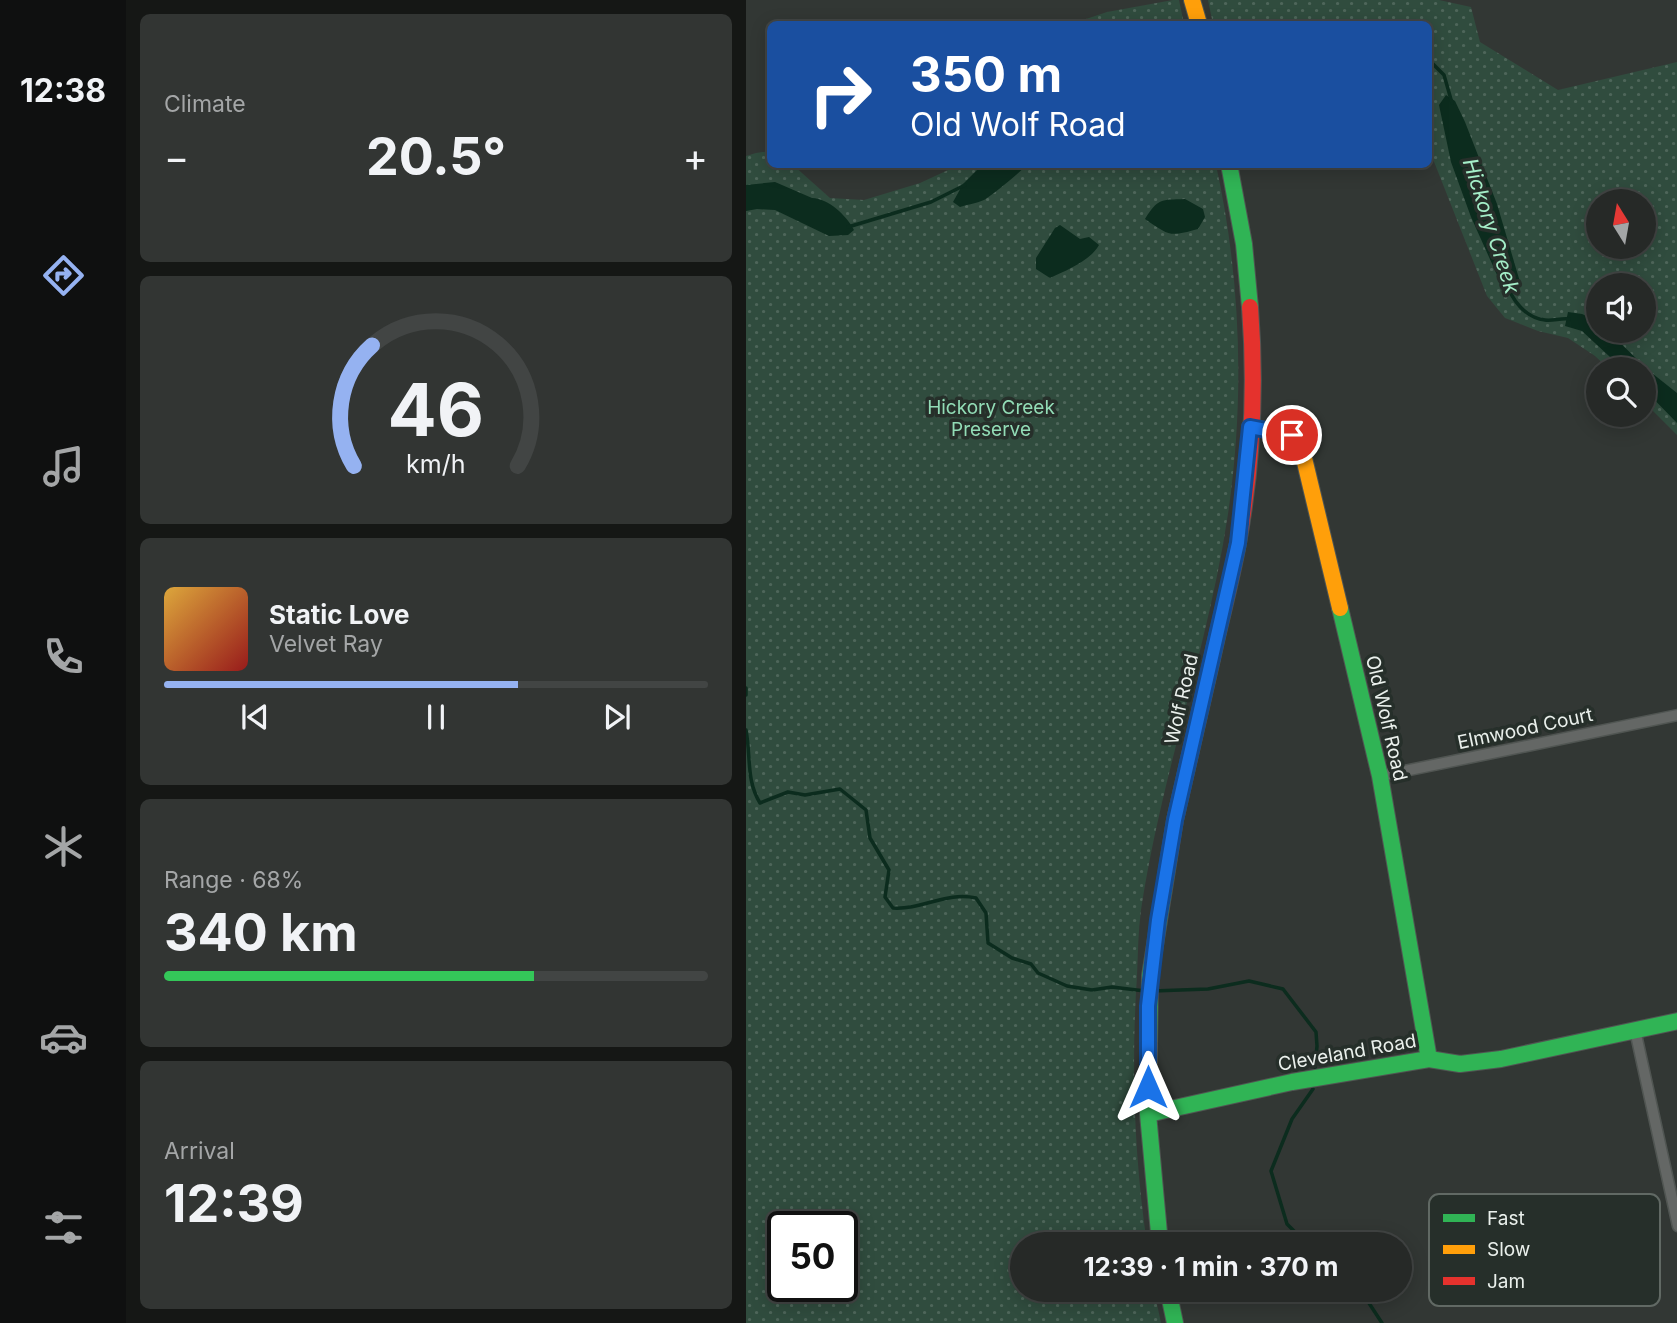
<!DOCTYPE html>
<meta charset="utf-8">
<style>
:root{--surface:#262927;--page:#323533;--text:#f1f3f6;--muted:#a4a6a7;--line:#424544;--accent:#95b2f1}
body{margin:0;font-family:Inter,sans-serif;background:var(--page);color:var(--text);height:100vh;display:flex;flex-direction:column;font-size:26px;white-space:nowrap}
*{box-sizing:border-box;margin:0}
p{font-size:23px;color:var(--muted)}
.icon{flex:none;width:38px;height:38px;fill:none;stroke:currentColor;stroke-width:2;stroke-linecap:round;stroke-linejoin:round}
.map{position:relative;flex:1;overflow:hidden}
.side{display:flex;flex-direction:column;gap:14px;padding:14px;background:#151715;width:620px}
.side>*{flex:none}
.banner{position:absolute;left:21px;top:21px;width:665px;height:147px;border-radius:10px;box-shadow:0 4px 18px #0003,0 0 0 2px var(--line);background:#1a4fa0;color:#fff;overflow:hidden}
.needle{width:46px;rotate:349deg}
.tools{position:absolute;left:840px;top:189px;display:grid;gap:14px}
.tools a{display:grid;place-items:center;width:70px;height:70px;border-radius:50%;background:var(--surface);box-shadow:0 4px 18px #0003,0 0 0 2px var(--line);font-size:35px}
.speed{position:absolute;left:21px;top:1211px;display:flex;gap:14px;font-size:35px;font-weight:700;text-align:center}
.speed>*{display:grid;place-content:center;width:91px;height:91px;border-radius:50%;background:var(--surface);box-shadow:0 4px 18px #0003,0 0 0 2px var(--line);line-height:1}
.speed .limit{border:4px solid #111;border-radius:10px;background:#fff;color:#111}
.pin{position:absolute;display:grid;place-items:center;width:60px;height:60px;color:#fff;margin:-30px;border:4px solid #fff;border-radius:50%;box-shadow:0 2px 7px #0007}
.me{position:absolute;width:77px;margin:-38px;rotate:0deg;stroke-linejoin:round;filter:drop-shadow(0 0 5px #0008)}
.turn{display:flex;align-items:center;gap:24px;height:147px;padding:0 28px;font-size:32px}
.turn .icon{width:91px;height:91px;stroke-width:2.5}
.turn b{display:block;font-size:49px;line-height:60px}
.big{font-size:52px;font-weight:700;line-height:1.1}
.side .card{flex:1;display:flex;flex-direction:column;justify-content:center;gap:10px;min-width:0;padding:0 24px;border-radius:10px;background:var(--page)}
.side .dial{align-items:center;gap:0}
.dial svg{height:182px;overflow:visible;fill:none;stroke:var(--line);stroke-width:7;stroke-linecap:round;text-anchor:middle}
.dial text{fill:var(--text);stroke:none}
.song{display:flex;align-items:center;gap:21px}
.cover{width:84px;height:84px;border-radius:10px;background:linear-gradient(135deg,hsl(40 70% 55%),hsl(0 70% 35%))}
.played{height:7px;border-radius:4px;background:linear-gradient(90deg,var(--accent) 65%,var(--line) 65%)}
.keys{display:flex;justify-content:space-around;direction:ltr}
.heat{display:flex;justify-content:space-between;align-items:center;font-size:38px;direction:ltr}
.charge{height:10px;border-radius:5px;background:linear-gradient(90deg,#34c759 68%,var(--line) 0)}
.trip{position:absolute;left:264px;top:1232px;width:402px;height:70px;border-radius:35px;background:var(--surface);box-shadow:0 4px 18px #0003,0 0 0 2px var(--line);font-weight:700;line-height:70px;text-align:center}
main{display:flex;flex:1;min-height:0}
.menu{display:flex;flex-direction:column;width:126px;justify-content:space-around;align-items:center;background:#0f1010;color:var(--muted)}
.menu .icon{width:49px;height:49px}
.menu .selected{color:var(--accent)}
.menu b{font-size:32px;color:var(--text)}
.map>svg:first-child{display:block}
.park{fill:url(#park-dots);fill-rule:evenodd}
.water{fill:#0c2c1e}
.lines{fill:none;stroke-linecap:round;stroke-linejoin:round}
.stream{stroke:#0c2c1e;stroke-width:3.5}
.street-casing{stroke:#505552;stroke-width:13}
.fast-casing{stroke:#505552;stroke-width:18}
.slow-casing{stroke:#505552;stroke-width:18}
.jam-casing{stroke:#505552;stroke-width:18}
.street{stroke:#646765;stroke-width:10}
.fast{stroke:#30b455;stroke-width:16}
.slow{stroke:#ff9f0a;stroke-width:16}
.jam{stroke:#e5322d;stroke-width:16}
.route-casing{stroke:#114b97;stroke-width:18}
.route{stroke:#1a73e8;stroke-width:12}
.labels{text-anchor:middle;stroke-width:7;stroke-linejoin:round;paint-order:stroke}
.park-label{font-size:19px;fill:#92dcb6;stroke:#262f2a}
.street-label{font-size:19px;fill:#eaf0ec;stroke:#262f2a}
.water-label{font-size:21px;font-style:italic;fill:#a4eec8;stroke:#262f2a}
.key{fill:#262f2a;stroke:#616964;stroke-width:2}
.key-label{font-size:19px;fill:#eaf0ec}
</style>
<main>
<nav class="menu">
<b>12:38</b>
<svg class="icon selected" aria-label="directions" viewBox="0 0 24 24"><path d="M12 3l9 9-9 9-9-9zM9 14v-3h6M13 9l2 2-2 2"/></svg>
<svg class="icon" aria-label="music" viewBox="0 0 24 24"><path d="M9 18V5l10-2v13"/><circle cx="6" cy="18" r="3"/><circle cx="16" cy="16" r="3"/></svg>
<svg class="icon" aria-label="phone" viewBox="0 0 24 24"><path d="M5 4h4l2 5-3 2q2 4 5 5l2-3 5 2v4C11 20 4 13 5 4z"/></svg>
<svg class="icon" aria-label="climate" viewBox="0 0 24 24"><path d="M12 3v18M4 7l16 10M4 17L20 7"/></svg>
<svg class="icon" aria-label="car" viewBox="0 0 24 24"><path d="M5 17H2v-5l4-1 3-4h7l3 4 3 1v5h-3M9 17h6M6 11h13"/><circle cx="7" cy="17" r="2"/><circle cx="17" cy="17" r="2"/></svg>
<svg class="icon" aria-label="filters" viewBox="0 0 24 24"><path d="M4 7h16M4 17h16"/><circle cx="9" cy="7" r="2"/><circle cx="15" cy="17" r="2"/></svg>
</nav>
<section class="side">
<div class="card"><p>Climate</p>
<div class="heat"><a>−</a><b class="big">20.5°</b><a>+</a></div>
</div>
<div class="card dial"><svg viewBox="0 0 100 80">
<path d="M14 69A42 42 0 1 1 86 69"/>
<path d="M14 69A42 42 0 0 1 22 16" stroke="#95b2f1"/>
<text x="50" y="56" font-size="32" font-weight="700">46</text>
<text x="50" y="72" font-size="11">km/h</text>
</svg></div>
<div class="card">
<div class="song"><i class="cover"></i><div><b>Static Love</b><p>Velvet Ray</p></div></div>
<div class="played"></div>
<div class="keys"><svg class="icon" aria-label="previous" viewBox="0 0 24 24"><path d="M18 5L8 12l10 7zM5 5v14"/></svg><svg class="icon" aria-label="pause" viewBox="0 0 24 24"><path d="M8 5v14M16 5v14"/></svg><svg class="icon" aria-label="next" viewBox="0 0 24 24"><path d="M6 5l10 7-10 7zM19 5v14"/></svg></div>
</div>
<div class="card"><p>Range · 68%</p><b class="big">340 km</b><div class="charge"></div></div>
<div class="card"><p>Arrival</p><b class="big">12:39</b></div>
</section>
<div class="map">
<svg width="932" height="1323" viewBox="0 0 932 1323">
<defs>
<pattern id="park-dots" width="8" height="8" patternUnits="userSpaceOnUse" patternTransform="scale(1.75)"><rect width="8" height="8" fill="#304c3e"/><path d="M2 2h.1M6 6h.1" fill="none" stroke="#4e665a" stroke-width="1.8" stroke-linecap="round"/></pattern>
</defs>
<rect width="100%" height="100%" fill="#323734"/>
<!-- park -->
<path class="park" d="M427 0H433L438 24H325L361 12Z
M462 0H693L725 7 734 42 812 90 931 62V435L898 402V369H863L849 356 822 338 792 331 759 318 741 296 683 149 682 24H467ZM852 201H898V247H852ZM852 285H898V331H852Z
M24 151V164L47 165 84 198 118 200 174 183 213 165H470C495 278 499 399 482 514 462 648 415 776 395 910 392 932 392 954 391 976 385 1066 388 1155 401 1244H276V1290H408L415 1323H0V156L10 153ZM37 1227H96V1286H37Z"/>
<!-- water -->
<path class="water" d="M700 95 709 101 719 122 751 204 774 282 768 288 752 277 725 217 705 162 693 105Z
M236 165H281C268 177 255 188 241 198 235 203 222 204 214 207L207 202 217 184Z
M29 182 66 198C83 199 100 215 108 230L102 235 83 236 29 210 11 209 0 211V185Z
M439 199 457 209 459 217 452 229C423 237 424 236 399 219 412 198 415 200 439 199Z
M314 225 334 239 343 237 353 245C344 261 321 270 304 278L290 269V258L309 228Z
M822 312 836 314 852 321V331H862L902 370 931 393V423L898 389V369H877L836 331 819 326Z"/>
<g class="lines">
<!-- stream -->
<path class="stream" d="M682 59 698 75 706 103
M102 227 185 202 219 185
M760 281C765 299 779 318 799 320 807 321 815 318 823 319
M0 688V695
M0 730C5 757 0 780 14 803L42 792 59 795 94 789 120 810 124 838 143 870 139 897 147 908C176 910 201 891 230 898L240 913 242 943 266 958 285 964 292 973 321 986 346 990 366 987 399 991
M407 991 462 989 503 981 537 989 570 1032 571 1046 569 1068
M552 1244 548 1231 541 1224 525 1171 546 1119 567 1089
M581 1290 619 1297 636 1323"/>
<defs>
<path id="street" d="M634 776 932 715
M889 1030 932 1226"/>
<path id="fast" d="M483 164 498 244 504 307
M594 608 634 776 683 1059
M402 1114 546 1082 683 1059 714 1064 755 1059 932 1021
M414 1244 402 1114 404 976 429 820 466 659
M422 1290 429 1323"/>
<path id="slow" d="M446 0 453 24
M504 427 546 435 557 454 594 608"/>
<path id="jam" d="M466 659C474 621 485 582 492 543 506 467 510 385 504 307"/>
</defs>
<!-- street casing -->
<use href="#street" class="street-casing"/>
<!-- fast casing -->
<use href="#fast" class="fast-casing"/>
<!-- slow casing -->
<use href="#slow" class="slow-casing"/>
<!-- jam casing -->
<use href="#jam" class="jam-casing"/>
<!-- street -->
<use href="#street" class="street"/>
<!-- fast -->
<use href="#fast" class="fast"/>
<!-- slow -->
<use href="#slow" class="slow"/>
<!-- jam -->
<use href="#jam" class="jam"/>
</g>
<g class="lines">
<defs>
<path id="route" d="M402 1087V1006L412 920 429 820 492 543 504 427 546 435"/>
</defs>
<!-- route casing -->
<use href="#route" class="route-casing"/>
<!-- route -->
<use href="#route" class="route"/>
</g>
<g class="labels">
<!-- park labels -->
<g class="park-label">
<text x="245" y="414">Hickory Creek<tspan x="245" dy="22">Preserve</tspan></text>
</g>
<!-- street labels -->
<g class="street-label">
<text transform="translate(435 699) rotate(-77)" y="7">Wolf Road</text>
<text transform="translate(641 718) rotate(77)" y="7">Old Wolf Road</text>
<text transform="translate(779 728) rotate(-12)" y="7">Elmwood Court</text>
<text transform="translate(601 1052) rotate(-10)" y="7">Cleveland Road</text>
</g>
<!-- water labels -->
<g class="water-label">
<text transform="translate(745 226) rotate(72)" y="7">Hickory Creek</text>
</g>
</g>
<!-- legend -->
<rect x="683" y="1194" width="231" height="112" rx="10" class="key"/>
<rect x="697" y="1214" width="32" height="8" fill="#30b455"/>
<rect x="697" y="1245" width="32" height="9" fill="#ff9f0a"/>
<rect x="697" y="1277" width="32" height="8" fill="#e5322d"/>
<g class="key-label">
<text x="741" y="1225">Fast</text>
<text x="741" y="1256">Slow</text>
<text x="741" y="1288">Jam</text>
</g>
</svg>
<div class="tools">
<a><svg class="needle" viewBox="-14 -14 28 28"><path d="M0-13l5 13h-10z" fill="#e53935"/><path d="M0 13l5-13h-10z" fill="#a4a6a7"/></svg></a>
<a><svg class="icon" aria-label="sound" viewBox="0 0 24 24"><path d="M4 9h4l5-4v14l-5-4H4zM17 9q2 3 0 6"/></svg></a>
<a><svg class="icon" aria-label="search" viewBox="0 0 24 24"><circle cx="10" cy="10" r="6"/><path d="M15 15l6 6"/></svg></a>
</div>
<div class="speed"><div class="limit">50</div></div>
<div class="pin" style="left:546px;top:435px;background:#d93025"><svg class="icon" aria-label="arrive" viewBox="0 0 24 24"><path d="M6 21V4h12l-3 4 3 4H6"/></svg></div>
<svg class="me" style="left:402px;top:1087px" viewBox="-20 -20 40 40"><path d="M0-17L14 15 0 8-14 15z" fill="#1a73e8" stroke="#fff" stroke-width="4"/></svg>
<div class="trip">12:39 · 1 min · 370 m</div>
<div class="banner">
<div class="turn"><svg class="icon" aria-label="right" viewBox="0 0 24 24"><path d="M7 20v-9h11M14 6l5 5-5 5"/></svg><div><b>350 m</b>Old Wolf Road</div></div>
</div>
</div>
</main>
